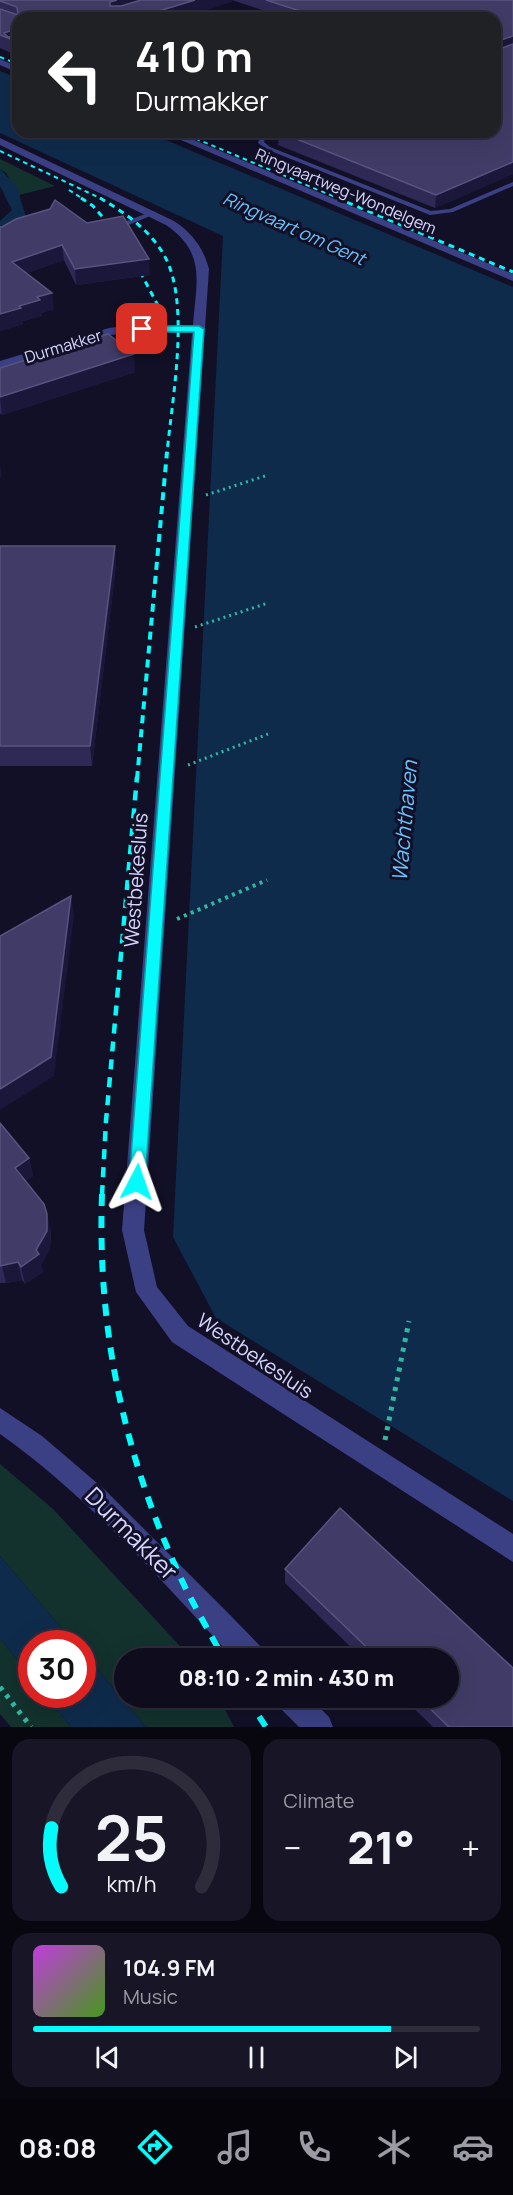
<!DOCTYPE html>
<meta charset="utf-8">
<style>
:root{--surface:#0e0c1d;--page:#171526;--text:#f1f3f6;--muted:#9b9ba4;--line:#2e2c3b;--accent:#05fafc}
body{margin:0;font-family:Manrope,sans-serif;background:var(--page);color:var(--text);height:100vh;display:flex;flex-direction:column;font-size:22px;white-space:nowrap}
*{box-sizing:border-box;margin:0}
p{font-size:20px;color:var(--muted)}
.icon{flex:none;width:33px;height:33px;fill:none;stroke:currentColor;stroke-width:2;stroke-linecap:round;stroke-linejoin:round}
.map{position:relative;height:1727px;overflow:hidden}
.drawer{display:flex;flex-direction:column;gap:12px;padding:12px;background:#080710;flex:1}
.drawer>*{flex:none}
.guide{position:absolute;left:12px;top:12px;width:489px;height:126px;border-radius:18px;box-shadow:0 6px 24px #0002,0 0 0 2px var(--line);background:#202124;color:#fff;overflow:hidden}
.speed{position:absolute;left:18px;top:1630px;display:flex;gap:12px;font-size:30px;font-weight:700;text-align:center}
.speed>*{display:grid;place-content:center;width:78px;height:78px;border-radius:50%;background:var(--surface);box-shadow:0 6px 24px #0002,0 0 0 2px var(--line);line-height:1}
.speed .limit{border:9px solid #d22;background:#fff;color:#111}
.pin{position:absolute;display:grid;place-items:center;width:51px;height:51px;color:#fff;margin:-26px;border-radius:12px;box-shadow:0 3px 9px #0006}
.me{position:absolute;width:66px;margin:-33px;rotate:4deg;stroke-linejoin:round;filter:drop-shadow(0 0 4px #0008)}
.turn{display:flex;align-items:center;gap:21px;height:126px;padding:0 24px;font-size:27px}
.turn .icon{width:78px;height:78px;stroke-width:2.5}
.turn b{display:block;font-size:42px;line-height:51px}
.big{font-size:45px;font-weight:800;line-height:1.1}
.drawer .widget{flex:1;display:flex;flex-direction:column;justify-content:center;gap:9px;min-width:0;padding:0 21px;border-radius:18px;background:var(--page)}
.drawer .dial{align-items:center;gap:0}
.dial svg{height:156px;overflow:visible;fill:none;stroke:var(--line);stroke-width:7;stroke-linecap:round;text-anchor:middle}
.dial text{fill:var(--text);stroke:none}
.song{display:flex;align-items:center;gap:18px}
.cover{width:72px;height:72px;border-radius:9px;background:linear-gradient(135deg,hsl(290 70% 55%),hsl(100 70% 35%))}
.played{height:6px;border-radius:3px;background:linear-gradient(90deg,var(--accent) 80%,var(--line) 80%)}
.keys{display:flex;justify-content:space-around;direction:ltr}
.heat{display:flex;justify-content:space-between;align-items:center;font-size:33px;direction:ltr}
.drawer .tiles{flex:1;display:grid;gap:12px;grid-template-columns:1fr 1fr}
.widget:last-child{grid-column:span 2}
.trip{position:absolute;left:114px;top:1648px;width:345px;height:60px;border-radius:30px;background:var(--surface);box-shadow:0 6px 24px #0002,0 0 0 2px var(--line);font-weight:800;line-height:60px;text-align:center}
.tab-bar{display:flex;height:96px;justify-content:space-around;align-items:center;background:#06050c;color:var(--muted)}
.tab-bar .icon{width:42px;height:42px}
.tab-bar .on{color:var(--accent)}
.tab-bar b{font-size:27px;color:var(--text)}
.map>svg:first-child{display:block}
.green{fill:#13312d}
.water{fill:#0f2b4c}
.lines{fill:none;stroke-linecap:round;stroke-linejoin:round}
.path-far2{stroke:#31b8a3;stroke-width:3;stroke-dasharray:2 4;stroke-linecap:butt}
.path-far1{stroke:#31b8a3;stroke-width:4;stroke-dasharray:3 4.5;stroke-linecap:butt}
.path{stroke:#31b8a3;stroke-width:5;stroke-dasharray:4 6;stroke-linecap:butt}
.lane{fill:#3b4085;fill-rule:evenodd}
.street{fill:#3b4085;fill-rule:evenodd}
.rail-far4{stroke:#05fafc;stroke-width:2;stroke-dasharray:4.5 4;stroke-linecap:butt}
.rail-far3{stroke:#05fafc;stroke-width:3;stroke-dasharray:6 5;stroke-linecap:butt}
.rail-far2{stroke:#05fafc;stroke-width:4;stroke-dasharray:8 6;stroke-linecap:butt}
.rail-far1{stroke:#05fafc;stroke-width:4.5;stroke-dasharray:10 8;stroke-linecap:butt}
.rail{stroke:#05fafc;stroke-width:6;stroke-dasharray:12 10;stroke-linecap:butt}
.wall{fill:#2e2955}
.shaded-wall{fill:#1b173b}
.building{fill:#403c67;stroke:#58547f;stroke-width:1.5}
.route{fill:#05fafc;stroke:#03a2a4;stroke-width:1.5}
.labels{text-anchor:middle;stroke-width:6;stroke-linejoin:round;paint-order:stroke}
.far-street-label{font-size:16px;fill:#d7d6fe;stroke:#121027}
.far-water-label{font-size:18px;font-style:italic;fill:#66c5fd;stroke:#121027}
.street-label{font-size:20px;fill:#d7d6fe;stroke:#121027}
.water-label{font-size:21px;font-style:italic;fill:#66c5fd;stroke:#121027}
.near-street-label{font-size:24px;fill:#d7d6fe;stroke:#121027}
</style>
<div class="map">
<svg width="513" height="1727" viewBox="0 0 513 1727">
<rect width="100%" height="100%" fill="#121027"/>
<!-- green -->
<path class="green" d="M0 159 55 186 19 195 6 173 0 169Z
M0 1464 53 1509 192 1659H124V1698H219L234 1727H146L83 1652 82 1644H75L0 1556Z
M0 1638 31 1678 32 1695H45L71 1727H11L0 1714Z"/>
<!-- water -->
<path class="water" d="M0 71 18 78V132H147L513 287V1501L216 1318 173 1237 223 236 0 133Z
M0 169 20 190C18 199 25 209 26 218L0 231V221L12 210 0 186Z
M0 1556 75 1644H32L31 1678 0 1638Z
M83 1652 146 1727H71L45 1695H82Z"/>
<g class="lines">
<!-- path-far2 -->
<path class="path-far2" d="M206 495 268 475
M195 627 268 603
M188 765 268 734"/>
<!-- path-far1 -->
<path class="path-far1" d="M177 919 267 880"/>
<!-- path -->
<path class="path" d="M385 1440 409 1321
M0 1687 31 1727"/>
<!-- lane -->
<path class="lane" d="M269 132H277L265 139 264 142 270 147 431 211 450 209 513 182V186L453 212 430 215 266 149 258 143 260 137Z
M153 211 157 213 155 214 126 226 119 224Z"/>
<!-- street -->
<path class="street" d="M0 59 18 67V73L0 65Z
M162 132H175L513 274V281Z
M0 138 174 221C192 233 203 247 209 269L144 1230 157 1287 188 1326 513 1534V1562L172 1342 136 1292 122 1230 192 333H132L110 335 0 369V361L109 328 132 325H193C196 283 207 253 166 225L0 145Z
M0 1408 42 1436 104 1489 231 1616 263 1649 267 1659H234C163 1582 87 1495 0 1434Z
M276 1698H310L329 1717 333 1727H299L280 1708Z"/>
<!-- rail-far4 -->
<path class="rail-far4" d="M0 57 18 64
M180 132 340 199
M0 151 102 199
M69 190 83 199"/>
<!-- rail-far3 -->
<path class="rail-far3" d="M81 198 93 206 116 232
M100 198C124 212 150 230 164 255 191 302 172 399 167 453
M337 198 513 272
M135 262 163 315"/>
<!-- rail-far2 -->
<path class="rail-far2" d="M137 779 167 452"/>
<!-- rail-far1 -->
<path class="rail-far1" d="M102 1195 106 1121 137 777"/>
<!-- rail -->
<path class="rail" d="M102 1194C97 1333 125 1461 185 1587 197 1611 211 1635 224 1659
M247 1698 266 1727"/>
</g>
<!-- wall -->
<path class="wall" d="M0 0H513V174L435 208 278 145 279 132H495L280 16 232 0V2L18 18V56L0 48Z
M16 219 150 275 76 285 64 260 27 273 54 309 41 313 42 316 23 321V324L0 331 2 227Z
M0 368 135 372 2 415 0 413Z
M0 546 116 565 92 766H0Z
M0 1123 29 1158 33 1176 26 1181 51 1232 50 1249 41 1265 43 1272 25 1284 22 1280 6 1283H0Z
M340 1508 513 1668V1727H433L403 1698H448V1659H363L285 1583V1569Z"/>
<!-- shaded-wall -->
<path class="shaded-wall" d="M117 0H162L111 16 110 6V2Z
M195 0H232V2L182 18H136Z
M18 28V42L5 37 4 33Z
M513 36 512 47 495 54V42Z
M513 162V174L435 208 436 195Z
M62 245 64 260 14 278 12 262Z
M149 259 150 275 76 285 75 269Z
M52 293 54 309 41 313 42 316 23 321V324L0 331V314L37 297Z
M134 354 135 372 2 415 0 397Z
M0 464 2 477 0 478Z
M115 546 116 565 92 766 90 746Z
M71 896 74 915 54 1076 0 1110V1089Z
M29 1158 33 1176 19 1186 15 1168Z
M47 1214 51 1232 50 1249 41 1265 43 1272 25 1284 21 1267 36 1250Z
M18 1262 22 1280 6 1283 2 1266Z"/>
<!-- building -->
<path class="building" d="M0 0H117L110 2V6H121L141 0H195L136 18H18V31V28L4 33 8 37 18 35V42L0 35V9L18 15 17 7 0 1Z
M266 0H513V36L495 42V44V18H273L297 10Z
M513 44V162L436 195 279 132H495V49L497 50Z
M55 200 87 223 123 216 149 259 75 269 62 245 12 262 52 293 37 297 40 300 19 306 21 308 0 314V227H2L16 219 50 209Z
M108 334 134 354 0 397V368Z
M0 546H115L90 746H0Z
M71 896 51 1057 0 1089V936Z
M0 1123 29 1158 15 1168 44 1204 47 1214V1231L36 1250 39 1254 21 1267 18 1262 0 1266Z
M340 1508 513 1668V1727H449L419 1698H448V1659H379L285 1569Z"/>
<!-- route -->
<path class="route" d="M199 326 204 329 145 1182 143 1187 137 1190 131 1187 129 1182 194 332H142L137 329 142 326Z"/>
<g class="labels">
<!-- far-street labels -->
<g class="far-street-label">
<text transform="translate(346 191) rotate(23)" y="6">Ringvaartweg-Wondelgem</text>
<text transform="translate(63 346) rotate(-17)" y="6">Durmakker</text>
</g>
<!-- far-water labels -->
<g class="far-water-label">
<text transform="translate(294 229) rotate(24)" y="6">Ringvaart om Gent</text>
</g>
<!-- street labels -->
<g class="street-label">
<text transform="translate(136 880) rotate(-86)" y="7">Westbekesluis</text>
<text transform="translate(255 1356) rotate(34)" y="7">Westbekesluis</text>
</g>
<!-- water labels -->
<g class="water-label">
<text transform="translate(405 821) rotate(-85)" y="7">Wachthaven</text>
</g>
<!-- near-street labels -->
<g class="near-street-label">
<text transform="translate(131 1534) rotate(45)" y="8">Durmakker</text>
</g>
</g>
</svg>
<div class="speed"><div class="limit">30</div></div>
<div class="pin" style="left:142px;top:329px;background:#d93025"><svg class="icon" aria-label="arrive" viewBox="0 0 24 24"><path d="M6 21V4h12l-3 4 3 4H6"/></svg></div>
<svg class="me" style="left:137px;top:1182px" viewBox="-20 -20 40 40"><path d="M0-17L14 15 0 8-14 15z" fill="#05fafc" stroke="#fff" stroke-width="4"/></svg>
<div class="trip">08:10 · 2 min · 430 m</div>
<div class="guide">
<div class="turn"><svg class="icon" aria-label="left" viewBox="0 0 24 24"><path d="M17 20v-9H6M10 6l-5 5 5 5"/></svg><div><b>410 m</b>Durmakker</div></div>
</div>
</div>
<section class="drawer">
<div class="tiles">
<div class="widget dial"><svg viewBox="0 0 100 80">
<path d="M14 69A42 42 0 1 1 86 69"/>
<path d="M14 69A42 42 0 0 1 9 39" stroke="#05fafc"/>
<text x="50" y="56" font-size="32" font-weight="700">25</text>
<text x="50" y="72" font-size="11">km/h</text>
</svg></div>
<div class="widget"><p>Climate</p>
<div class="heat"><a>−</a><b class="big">21°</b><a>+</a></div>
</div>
<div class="widget">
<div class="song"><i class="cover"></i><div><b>104.9 FM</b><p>Music</p></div></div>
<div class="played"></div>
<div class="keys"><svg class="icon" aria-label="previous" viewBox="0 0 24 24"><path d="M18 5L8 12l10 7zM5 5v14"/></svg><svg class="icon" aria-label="pause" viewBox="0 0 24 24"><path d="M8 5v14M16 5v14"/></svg><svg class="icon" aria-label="next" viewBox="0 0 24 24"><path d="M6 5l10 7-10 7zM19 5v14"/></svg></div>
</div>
</div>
</section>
<nav class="tab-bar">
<b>08:08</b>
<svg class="icon on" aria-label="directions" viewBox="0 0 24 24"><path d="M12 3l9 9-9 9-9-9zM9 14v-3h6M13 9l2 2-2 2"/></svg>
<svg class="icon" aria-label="music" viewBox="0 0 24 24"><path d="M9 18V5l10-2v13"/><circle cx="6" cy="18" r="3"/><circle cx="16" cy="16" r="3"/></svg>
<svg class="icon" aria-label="phone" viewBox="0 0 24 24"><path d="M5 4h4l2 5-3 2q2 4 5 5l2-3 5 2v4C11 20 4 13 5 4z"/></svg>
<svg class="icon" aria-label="climate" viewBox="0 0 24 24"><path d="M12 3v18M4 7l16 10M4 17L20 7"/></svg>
<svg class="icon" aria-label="car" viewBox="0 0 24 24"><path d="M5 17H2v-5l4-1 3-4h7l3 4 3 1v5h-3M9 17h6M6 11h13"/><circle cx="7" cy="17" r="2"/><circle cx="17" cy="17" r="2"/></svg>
</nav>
